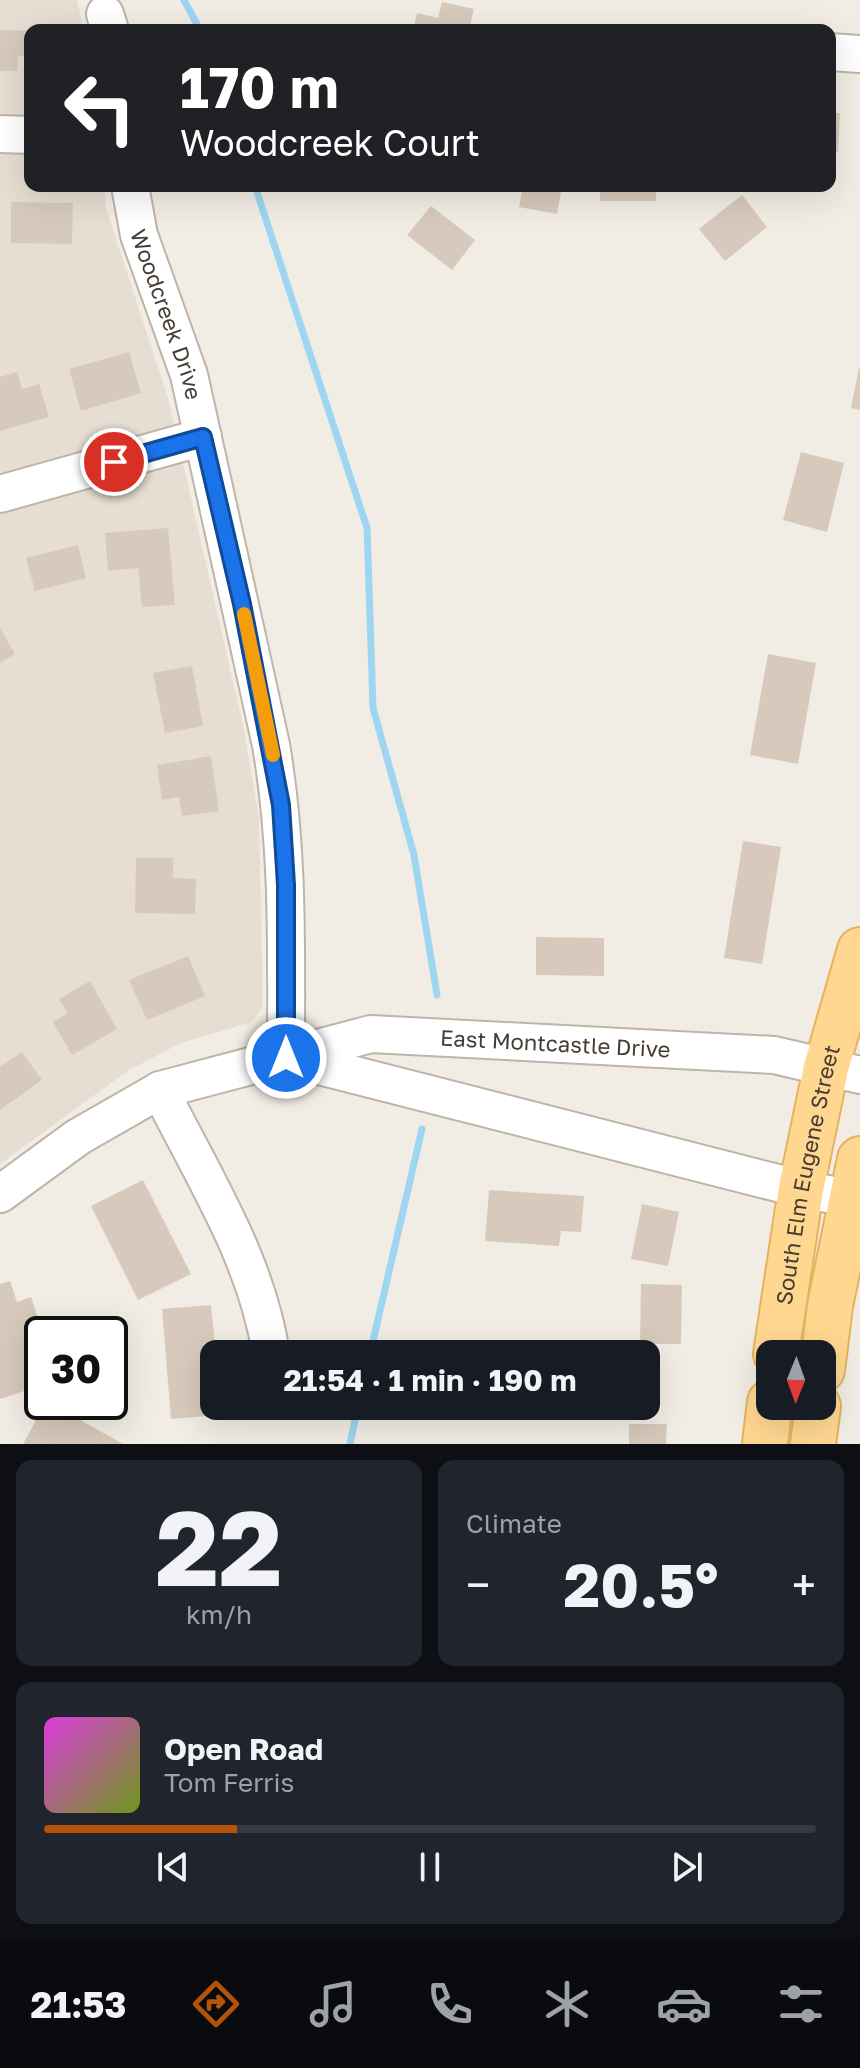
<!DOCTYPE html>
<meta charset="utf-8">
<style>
:root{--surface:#171b24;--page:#20242c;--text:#f1f3f6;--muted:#9ea1a6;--line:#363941;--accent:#b45309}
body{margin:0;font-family:"Golos Text",sans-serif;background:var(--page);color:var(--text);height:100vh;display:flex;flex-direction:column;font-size:30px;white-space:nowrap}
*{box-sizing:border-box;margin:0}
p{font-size:26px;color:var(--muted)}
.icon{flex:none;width:44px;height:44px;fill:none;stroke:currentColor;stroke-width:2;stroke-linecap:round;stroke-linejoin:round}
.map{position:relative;height:1444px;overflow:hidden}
.sheet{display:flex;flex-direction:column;gap:16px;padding:16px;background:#0d0f14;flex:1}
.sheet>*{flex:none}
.hud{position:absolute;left:24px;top:24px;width:812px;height:168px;border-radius:16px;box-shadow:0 8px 32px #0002;background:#202124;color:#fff;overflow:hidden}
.needle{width:52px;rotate:181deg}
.fabs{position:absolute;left:756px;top:1340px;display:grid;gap:16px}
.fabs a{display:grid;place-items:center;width:80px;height:80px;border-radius:16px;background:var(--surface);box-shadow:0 8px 32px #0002;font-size:40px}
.speed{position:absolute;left:24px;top:1316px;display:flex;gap:16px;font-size:40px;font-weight:700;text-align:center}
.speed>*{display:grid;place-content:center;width:104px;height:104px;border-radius:50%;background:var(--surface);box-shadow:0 8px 32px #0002;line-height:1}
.speed .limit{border:4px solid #111;border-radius:12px;background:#fff;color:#111}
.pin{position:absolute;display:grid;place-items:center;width:68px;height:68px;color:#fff;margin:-34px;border:4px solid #fff;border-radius:50%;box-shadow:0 2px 8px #0007}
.me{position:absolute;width:88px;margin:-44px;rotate:0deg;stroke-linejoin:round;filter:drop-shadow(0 0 6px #0008)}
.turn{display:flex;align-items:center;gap:28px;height:168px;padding:0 24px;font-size:36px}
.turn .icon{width:104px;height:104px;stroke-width:2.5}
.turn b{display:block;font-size:56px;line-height:68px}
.big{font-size:60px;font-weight:700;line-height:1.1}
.sheet .widget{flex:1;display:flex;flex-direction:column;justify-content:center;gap:12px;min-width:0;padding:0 28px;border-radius:16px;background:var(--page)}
.sheet .dial{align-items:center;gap:0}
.dial b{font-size:104px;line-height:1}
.song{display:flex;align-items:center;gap:24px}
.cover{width:96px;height:96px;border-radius:12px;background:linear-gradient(135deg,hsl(300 70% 55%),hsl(80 70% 35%))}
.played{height:8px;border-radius:4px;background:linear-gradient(90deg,var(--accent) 25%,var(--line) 25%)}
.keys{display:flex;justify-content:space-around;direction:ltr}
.heat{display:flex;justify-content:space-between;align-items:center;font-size:44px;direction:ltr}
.sheet .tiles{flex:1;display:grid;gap:16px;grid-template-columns:1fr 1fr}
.widget:last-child{grid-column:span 2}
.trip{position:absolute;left:200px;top:1340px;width:460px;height:80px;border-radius:16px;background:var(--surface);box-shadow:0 8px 32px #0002;font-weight:700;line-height:80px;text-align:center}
.tab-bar{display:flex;height:128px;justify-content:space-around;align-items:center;background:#090b0e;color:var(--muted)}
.tab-bar .icon{width:56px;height:56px}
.tab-bar .on{color:var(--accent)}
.tab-bar b{font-size:36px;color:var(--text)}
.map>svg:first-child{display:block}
.residential{fill:#e6ded2}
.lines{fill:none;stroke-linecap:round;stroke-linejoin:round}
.stream{stroke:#9ed6f1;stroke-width:7}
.building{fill:#d7cabc}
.minor-casing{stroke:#beb4a7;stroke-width:40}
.major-casing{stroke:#e5b25f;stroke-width:48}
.minor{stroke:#fff;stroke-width:36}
.major{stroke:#ffd791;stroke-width:44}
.route-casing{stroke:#114b97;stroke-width:20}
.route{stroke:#1a73e8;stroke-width:14}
.slow{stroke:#f59e0b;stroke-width:14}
.labels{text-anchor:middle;stroke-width:7;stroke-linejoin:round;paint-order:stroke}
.street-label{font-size:22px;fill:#453d34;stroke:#fff}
</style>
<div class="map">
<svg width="860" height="1444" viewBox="0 0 860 1444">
<rect width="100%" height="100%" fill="#f2ede4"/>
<!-- residential -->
<path class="residential" d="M0 0H77L84 30H30V186H104L106 208 168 398 243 725 259 817 263 1006 252 1022 181 1043 129 1070 0 1164Z"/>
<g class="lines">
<!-- stream -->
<path class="stream" d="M184 0 200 30
M255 186 367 528 373 708 414 855 437 995
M370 1354 422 1129
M350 1444 358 1406"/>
</g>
<!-- building -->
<path class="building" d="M442 2 474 9 469 30H413L417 13 438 18Z
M0 30 30 31V56H18L17 71H0Z
M830 113H840L838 152H830Z
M523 186H562L557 214 519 207Z
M600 186H656V201H600Z
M742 195 767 227 725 261 699 229Z
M11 202 73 203 72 244 11 243Z
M431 206 475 240 452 270 407 235Z
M129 352 141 393 81 411 69 369Z
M859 368H860V410L851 408Z
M17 372 22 389 39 384 49 417 0 431V377Z
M801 452 844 463 827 532 783 520Z
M168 528 175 605 142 607 138 568 108 571 105 533Z
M78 545 86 578 35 591 26 558Z
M0 628 15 654 0 663Z
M768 654 816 663 798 764 750 755Z
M192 666 203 726 165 733 153 673Z
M211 756 219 811 182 816 179 797 162 800 157 765Z
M743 841 781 847 762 964 724 958Z
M136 858H173V878L196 879 195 914 135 913Z
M536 937 604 938V976L536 975Z
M188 956 205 996 147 1020 129 980Z
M90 981 117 1029 72 1055 53 1022 68 1013 59 999Z
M22 1052 42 1080 0 1110V1067Z
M143 1180 191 1274 138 1300 91 1206Z
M489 1190 584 1196 581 1232 561 1231 559 1246 485 1241Z
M642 1204 679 1212 668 1266 631 1259Z
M10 1281 17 1302 31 1297 42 1330 27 1335 42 1385 0 1399V1284Z
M641 1284 682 1285 681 1344H640Z
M211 1305 216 1354 214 1406H220L221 1415 171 1419 162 1309Z
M46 1402H48L123 1444H23Z
M629 1424H667L666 1444H629Z"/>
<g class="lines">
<defs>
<g id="minor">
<path d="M105 14 110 30"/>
<path d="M830 52 860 54"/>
<path d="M0 134 30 135"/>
<path id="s1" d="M130 186 139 235 189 375 271 745C289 849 286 952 286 1058"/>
<path d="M0 494 203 437"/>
<path d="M292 1059 801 1189 860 1200"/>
<path d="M160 1090C202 1175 257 1259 271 1354"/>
<path id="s2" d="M0 1194 78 1137 160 1090 371 1034 774 1055 860 1075"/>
</g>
<g id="major">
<path id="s3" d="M776 1354 801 1189 826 1068 860 950"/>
<path d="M822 1370 830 1306 860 1159"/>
<path d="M765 1444 770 1402"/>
<path d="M813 1444 818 1406"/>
</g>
</defs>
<!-- minor casing -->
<use href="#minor" class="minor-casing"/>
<!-- major casing -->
<use href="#major" class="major-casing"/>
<!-- minor -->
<use href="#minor" class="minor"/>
<!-- major -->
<use href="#major" class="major"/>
</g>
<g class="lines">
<defs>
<path id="route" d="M114 462 203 437 242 604 281 805 286 885V1058"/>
</defs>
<!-- route casing -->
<use href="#route" class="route-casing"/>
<!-- route -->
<use href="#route" class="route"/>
<!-- slow -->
<path class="slow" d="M244 614 273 755"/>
</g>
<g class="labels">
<!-- street labels -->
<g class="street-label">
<text dy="8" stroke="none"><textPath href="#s1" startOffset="134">Woodcreek Drive</textPath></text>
<text dy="8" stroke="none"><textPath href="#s2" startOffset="594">East Montcastle Drive</textPath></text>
<text dy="8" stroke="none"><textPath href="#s3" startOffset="182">South Elm Eugene Street</textPath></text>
</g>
</g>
</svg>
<div class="fabs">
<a><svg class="needle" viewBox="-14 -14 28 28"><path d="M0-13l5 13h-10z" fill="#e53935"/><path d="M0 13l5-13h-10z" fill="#9ea1a6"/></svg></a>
</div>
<div class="speed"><div class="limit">30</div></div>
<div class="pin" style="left:114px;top:462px;background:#d93025"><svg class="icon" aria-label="arrive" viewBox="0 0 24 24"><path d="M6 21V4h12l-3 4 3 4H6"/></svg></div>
<svg class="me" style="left:286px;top:1058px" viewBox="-20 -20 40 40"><circle r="17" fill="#1a73e8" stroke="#fff" stroke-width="3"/><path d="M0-11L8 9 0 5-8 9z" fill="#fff"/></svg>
<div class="trip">21:54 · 1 min · 190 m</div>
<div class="hud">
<div class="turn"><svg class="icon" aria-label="left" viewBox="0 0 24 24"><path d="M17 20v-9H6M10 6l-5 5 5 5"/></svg><div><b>170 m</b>Woodcreek Court</div></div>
</div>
</div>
<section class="sheet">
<div class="tiles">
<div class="widget dial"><b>22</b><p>km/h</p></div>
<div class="widget"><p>Climate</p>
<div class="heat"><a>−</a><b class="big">20.5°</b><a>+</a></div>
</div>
<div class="widget">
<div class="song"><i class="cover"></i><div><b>Open Road</b><p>Tom Ferris</p></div></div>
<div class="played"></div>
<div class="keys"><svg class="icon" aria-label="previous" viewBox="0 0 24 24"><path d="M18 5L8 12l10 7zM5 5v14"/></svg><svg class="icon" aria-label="pause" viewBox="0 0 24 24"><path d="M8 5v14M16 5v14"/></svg><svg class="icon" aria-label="next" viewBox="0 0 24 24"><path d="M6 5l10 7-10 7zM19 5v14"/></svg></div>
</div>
</div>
</section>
<nav class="tab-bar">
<b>21:53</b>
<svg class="icon on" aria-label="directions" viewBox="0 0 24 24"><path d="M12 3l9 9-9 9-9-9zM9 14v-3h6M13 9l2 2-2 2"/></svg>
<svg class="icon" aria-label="music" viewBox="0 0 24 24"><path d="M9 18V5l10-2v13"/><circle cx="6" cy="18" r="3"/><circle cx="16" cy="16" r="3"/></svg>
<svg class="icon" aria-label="phone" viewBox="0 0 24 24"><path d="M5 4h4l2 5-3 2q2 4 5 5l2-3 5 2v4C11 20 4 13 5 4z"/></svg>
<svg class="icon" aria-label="climate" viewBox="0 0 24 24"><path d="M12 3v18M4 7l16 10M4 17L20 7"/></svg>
<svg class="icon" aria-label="car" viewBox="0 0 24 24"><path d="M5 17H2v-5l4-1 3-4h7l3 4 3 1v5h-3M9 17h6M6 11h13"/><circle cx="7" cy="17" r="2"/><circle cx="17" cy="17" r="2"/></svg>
<svg class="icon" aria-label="filters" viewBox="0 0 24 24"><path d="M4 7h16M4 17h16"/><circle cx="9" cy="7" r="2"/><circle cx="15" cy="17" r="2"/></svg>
</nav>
